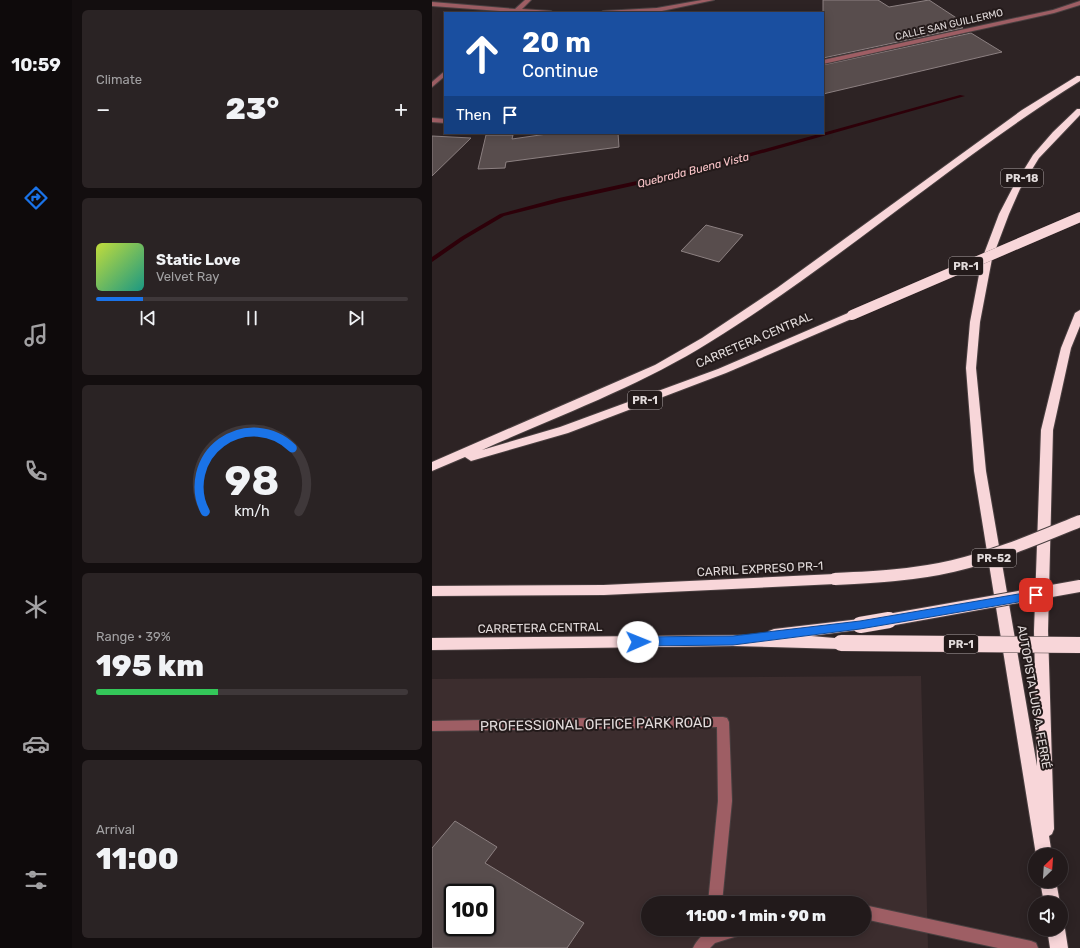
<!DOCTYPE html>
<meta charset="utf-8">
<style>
:root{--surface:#221a1b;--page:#2a2324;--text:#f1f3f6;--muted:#a2a1a3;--line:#3f383a;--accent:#1a73e8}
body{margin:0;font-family:Rubik,sans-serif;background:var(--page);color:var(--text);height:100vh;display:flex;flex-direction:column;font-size:15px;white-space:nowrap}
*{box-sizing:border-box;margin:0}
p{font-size:13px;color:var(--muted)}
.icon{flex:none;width:22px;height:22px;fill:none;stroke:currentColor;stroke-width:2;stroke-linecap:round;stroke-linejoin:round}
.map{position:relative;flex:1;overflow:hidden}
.panel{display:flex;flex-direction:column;gap:10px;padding:10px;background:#130e0f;width:360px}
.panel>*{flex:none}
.hud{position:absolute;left:12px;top:12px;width:380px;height:122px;border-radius:0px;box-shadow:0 2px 10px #0003,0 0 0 1px var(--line);background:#1a4fa0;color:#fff;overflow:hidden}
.needle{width:26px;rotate:25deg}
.buttons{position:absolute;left:596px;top:848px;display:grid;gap:8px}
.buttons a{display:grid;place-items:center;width:40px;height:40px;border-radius:50%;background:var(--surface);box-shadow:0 2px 10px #0003,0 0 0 1px var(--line);font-size:20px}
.speed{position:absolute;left:12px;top:884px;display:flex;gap:8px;font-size:20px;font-weight:700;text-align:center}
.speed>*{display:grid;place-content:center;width:52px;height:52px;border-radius:50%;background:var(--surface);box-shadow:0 2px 10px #0003,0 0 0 1px var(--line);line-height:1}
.speed .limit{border:2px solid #111;border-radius:6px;background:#fff;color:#111}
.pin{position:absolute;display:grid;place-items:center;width:34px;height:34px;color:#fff;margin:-17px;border-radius:8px;box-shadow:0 2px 6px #0006}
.me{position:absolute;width:44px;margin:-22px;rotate:89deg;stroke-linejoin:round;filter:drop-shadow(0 0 3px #0008)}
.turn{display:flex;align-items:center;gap:14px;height:84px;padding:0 12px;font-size:18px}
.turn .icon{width:52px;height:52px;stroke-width:2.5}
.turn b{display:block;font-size:28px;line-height:34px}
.then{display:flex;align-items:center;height:38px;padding:0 12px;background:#0003;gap:8px;font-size:15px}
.big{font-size:30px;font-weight:800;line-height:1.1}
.panel .card{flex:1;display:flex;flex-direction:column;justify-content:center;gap:6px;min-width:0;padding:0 14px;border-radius:6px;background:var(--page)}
.panel .dial{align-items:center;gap:0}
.dial svg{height:104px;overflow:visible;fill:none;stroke:var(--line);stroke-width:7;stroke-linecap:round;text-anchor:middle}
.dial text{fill:var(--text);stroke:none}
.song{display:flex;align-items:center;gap:12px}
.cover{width:48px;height:48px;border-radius:6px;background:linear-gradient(135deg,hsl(70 70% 55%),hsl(170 70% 35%))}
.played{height:4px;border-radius:2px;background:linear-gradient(90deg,var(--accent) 15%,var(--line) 15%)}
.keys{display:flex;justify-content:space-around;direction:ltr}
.heat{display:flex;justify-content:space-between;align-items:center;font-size:22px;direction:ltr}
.charge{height:6px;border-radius:3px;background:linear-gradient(90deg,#34c759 39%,var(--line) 0)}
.trip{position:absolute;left:209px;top:896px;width:230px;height:40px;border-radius:20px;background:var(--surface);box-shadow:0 2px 10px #0003,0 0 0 1px var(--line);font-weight:800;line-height:40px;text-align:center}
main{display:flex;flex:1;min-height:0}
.menu{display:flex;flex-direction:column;width:72px;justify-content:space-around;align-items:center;background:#0e0a0b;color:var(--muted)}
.menu .icon{width:28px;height:28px}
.menu .selected{color:var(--accent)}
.menu b{font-size:18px;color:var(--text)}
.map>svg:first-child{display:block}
.built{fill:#3c2d2e;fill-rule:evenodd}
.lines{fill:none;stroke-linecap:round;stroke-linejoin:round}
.stream{fill:#2d0009;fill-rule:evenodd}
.building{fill:#584d4d;stroke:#8c8081;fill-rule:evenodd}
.minor-casing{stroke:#4a4041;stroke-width:2}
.highway-casing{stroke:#4a4041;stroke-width:2}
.minor{fill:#9e5e64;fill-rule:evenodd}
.highway{fill:#f8d6d9;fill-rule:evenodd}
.highway-bridge-far2-casing{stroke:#4a4041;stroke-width:10;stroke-linecap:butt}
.highway-bridge-far1-casing{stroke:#4a4041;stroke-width:14;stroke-linecap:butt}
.highway-bridge-casing{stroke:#4a4041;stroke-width:17;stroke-linecap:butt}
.highway-bridge-far2{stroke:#f8d6d9;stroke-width:10}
.highway-bridge-far1{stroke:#f8d6d9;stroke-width:12}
.highway-bridge{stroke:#f8d6d9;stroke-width:16}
.route{fill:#1a73e8;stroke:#114b97}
.labels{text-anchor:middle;stroke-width:4;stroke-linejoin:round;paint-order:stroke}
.far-street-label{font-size:10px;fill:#e2dbdb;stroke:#231a1a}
.far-water-label{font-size:11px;font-style:italic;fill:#fdc7cb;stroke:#231a1a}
.shield{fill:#231a1a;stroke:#a9a1a1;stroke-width:1}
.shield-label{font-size:11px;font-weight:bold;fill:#e2dbdb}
.street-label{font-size:12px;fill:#e2dbdb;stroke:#231a1a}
.near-street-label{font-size:14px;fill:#e2dbdb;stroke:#231a1a}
</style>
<main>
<nav class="menu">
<b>10:59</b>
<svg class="icon selected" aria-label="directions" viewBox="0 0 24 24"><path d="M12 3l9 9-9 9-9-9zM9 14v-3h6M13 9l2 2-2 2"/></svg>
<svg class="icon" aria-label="music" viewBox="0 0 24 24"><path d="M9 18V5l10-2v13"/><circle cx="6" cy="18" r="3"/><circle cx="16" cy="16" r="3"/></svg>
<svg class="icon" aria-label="phone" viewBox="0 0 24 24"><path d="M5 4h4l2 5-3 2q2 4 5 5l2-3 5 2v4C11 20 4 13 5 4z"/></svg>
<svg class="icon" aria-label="climate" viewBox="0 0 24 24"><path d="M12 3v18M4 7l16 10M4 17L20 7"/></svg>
<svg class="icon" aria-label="car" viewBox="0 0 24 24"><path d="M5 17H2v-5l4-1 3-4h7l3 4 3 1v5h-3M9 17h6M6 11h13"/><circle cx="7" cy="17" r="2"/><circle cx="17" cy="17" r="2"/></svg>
<svg class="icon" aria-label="filters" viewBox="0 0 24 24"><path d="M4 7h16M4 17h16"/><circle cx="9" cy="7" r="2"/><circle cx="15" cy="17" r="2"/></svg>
</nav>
<section class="panel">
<div class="card"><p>Climate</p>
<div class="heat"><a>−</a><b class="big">23°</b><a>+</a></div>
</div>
<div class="card">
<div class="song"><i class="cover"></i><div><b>Static Love</b><p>Velvet Ray</p></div></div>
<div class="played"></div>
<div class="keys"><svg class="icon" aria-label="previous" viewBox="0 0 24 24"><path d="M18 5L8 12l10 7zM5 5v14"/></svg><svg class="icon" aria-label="pause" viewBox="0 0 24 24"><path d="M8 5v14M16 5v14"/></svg><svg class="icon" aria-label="next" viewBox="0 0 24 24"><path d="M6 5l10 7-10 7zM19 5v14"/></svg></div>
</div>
<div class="card dial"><svg viewBox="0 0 100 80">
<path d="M14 69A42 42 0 1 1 86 69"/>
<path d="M14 69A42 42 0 0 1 81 20" stroke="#1a73e8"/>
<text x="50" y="56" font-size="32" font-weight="700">98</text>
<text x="50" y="72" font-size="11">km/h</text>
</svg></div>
<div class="card"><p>Range · 39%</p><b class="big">195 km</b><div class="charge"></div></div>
<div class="card"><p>Arrival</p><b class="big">11:00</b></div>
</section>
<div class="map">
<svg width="648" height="948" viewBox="0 0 648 948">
<rect width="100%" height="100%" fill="#2d2324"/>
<!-- built -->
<path class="built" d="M489 676 496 948H0V679ZM21 893H55V927H21ZM216 903H432V929H216Z"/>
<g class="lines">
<!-- stream -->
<path class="stream" d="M528 95 533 96 263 172 128 202 72 216 33 239 0 262V257L29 237 68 214 127 198 260 169Z"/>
</g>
<!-- building -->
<path class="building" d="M391 0H446L457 7 497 0 526 19 518 20 531 28 391 58Z
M539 33 570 52 391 94V65Z
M122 133H186L187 147 74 162 73 168 46 169 54 135H81L80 139Z
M0 136 39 138 0 176Z
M274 225 311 235 287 262 249 251Z
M23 821 65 847 53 863 152 923 135 948H0V848ZM21 893H55V927H21Z"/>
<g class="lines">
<defs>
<path id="minor" d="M93 0H99L90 9 119 11 122 13H79L80 12 0 6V2L83 9Z
M270 0H282L225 12 168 13 171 11 225 8Z
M648 1V5L622 13 391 64V60L621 10Z
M13 71V76L0 87V82Z
M0 118 13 119V123L0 122Z
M218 717H291L295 718 297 722 300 801 290 903H276L286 801 285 727 0 731V721Z
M432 905 599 941 604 943 606 948H566L432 919Z
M282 929H314L312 934 283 943 278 948H261C265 939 273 932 282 929Z"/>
<path id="highway" d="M645 76H648V81C520 161 406 263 278 342 208 386 126 416 50 450L128 427 286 369 416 313H424L425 315 424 317 294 373 136 433 39 461 33 457 0 471V462L223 365 270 338 345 288 590 110Z
M645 109H648V115L607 158 588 189 577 214 560 259 548 322 544 368 554 471 605 766 602 631 609 430 629 348 643 313 648 310V326L639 348 621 430 616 631 622 829 620 834 617 836 620 855H604L542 471 534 368 538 322 550 259 567 214 580 189 601 155 621 132Z
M403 574 408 575 410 579 408 583 403 584 172 595 0 596V586L172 585Z
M428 619 433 621 435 625 433 629 379 636 414 639 416 643 414 647 409 649 301 646 0 650V638L335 635 337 631 342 629Z
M608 881H624L628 903H612Z
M629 923 633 929 636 948H618L615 929H629Z"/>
</defs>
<!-- minor casing -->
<use href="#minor" class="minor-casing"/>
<!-- highway casing -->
<use href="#highway" class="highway-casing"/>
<!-- minor -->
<use href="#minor" class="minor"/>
<!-- highway -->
<use href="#highway" class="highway"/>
<defs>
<path id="highway-bridge-far2" d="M420 315 648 217"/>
<path id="highway-bridge-far1" d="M403 579C443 577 483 575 521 566 565 556 606 538 648 521
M451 621 648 586"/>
<path id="highway-bridge" d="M428 625 457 620
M409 643 648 645"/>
</defs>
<!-- highway-bridge-far2 casing -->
<use href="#highway-bridge-far2" class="highway-bridge-far2-casing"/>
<!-- highway-bridge-far1 casing -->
<use href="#highway-bridge-far1" class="highway-bridge-far1-casing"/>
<!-- highway-bridge casing -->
<use href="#highway-bridge" class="highway-bridge-casing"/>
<!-- highway-bridge-far2 -->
<use href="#highway-bridge-far2" class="highway-bridge-far2"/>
<!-- highway-bridge-far1 -->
<use href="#highway-bridge-far1" class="highway-bridge-far1"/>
<!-- highway-bridge -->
<use href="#highway-bridge" class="highway-bridge"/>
</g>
<!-- route -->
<path class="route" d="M604 591 609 595 604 599 428 629 301 645 206 646 201 642 206 637 301 636 428 621Z"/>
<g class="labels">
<!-- far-street labels -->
<g class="far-street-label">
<text transform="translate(517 24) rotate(-13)" y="4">CALLE SAN GUILLERMO</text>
</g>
<!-- far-water labels -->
<g class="far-water-label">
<text transform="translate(261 170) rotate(-14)" y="4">Quebrada Buena Vista</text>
</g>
<!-- shield labels -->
<g class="shield">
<rect x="569" y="169" width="42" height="18" rx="3"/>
<rect x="517" y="257" width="34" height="18" rx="3"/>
<rect x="196" y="391" width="34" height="18" rx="3"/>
<rect x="540" y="549" width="44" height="18" rx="3"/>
<rect x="512" y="635" width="34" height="18" rx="3"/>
</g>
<g class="shield-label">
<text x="590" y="182">PR-18</text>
<text x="534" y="270">PR-1</text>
<text x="213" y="404">PR-1</text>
<text x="562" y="562">PR-52</text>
<text x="529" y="648">PR-1</text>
</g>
<!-- street labels -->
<g class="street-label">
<text transform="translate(322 340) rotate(-23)" y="4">CARRETERA CENTRAL</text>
<text transform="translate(328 569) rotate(-3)" y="4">CARRIL EXPRESO PR-1</text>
<text transform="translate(108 628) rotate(-1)" y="4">CARRETERA CENTRAL</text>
<text transform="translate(602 697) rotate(80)" y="4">AUTOPISTA LUIS A. FERRÉ</text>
</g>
<!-- near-street labels -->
<g class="near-street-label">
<text transform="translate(164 724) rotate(-1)" y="5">PROFESSIONAL OFFICE PARK ROAD</text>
</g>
</g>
</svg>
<div class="buttons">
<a><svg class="needle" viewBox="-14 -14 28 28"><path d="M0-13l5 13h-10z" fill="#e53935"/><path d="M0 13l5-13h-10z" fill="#a2a1a3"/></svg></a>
<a><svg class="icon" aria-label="sound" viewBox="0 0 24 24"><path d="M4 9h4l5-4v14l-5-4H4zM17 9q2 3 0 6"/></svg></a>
</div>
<div class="speed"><div class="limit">100</div></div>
<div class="pin" style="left:604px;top:595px;background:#d93025"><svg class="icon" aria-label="arrive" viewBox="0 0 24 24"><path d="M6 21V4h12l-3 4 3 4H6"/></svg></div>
<svg class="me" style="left:206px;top:642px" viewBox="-20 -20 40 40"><circle r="19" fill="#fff"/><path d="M0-13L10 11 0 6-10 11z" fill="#1a73e8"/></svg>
<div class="trip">11:00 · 1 min · 90 m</div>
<div class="hud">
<div class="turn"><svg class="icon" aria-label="ahead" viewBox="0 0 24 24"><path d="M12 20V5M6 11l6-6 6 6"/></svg><div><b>20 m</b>Continue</div></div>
<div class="then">Then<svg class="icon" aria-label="arrive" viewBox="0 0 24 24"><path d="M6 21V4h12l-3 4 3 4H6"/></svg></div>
</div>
</div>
</main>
